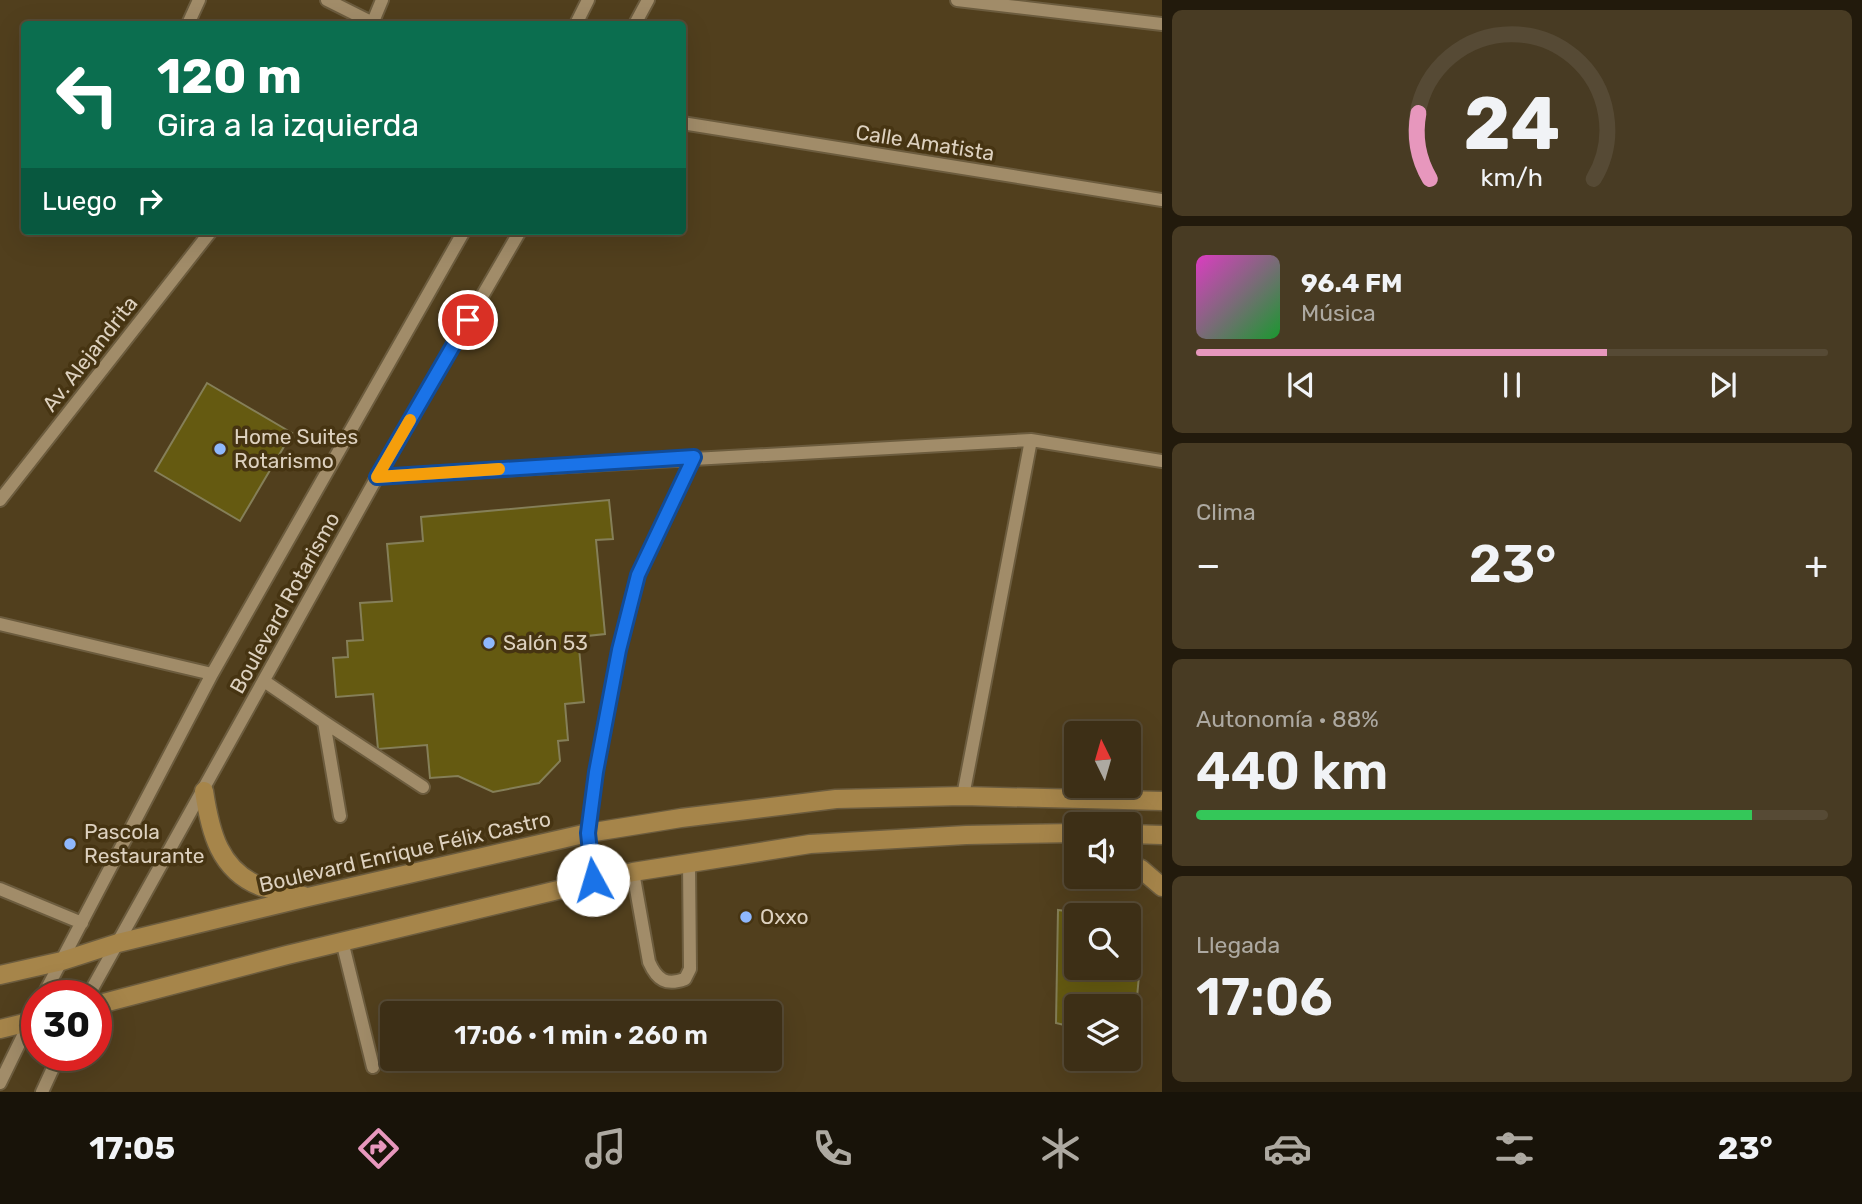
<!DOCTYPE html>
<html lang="es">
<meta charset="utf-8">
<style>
:root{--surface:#3d2f16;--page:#483b23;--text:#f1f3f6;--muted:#ada9a1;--line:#564a35;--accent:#e797bd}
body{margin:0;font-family:Rubik,sans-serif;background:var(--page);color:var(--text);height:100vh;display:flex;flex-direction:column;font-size:26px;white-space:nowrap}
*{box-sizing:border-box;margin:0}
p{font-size:23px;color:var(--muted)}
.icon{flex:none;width:38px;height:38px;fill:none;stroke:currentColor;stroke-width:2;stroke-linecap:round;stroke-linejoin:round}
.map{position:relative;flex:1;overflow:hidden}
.drawer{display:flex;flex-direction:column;gap:10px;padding:10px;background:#221a0c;width:700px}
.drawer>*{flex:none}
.hud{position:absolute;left:21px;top:21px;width:665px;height:214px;border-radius:7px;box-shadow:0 7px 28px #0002,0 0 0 2px var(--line);background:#0b6e4f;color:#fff;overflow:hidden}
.needle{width:46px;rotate:355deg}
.buttons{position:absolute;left:1064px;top:721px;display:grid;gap:14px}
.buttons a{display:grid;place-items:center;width:77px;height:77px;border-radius:7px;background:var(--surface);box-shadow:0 7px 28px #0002,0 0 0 2px var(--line);font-size:35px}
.speed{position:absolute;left:21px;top:980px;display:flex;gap:14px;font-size:35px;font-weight:700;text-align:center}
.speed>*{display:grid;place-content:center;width:91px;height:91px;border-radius:50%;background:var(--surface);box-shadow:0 7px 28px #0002,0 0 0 2px var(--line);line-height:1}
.speed .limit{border:10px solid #d22;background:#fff;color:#111}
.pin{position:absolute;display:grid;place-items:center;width:60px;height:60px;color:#fff;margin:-30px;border:4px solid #fff;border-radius:50%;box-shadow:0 2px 7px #0007}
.me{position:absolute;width:77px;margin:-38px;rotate:354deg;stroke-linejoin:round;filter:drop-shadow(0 0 5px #0008)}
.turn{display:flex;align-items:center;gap:24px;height:147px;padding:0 21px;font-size:32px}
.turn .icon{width:91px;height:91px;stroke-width:2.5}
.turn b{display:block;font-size:49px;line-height:60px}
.then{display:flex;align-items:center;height:66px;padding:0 21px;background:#0003;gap:14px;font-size:26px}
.big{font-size:52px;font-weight:600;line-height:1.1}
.drawer .card{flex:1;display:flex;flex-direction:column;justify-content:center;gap:10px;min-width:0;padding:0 24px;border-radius:10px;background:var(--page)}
.drawer .dial{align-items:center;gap:0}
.dial svg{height:182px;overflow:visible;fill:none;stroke:var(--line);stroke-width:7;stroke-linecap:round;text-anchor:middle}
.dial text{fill:var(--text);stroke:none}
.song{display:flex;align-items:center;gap:21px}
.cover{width:84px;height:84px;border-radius:10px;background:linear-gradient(135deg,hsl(310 70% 55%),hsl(130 70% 35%))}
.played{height:7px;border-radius:4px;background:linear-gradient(90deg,var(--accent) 65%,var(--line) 65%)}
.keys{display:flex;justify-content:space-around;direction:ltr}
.heat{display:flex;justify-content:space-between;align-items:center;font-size:38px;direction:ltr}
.charge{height:10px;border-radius:5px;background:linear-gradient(90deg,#34c759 88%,var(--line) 0)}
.trip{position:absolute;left:380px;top:1001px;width:402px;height:70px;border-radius:7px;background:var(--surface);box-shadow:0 7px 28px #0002,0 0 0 2px var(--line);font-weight:600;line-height:70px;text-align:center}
.tab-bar{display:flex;height:112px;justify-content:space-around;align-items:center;background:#181309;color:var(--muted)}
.tab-bar .icon{width:49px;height:49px}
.tab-bar .on{color:var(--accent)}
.tab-bar b{font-size:32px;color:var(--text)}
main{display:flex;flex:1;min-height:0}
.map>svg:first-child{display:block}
.building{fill:#655a11;stroke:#857f58;stroke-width:2}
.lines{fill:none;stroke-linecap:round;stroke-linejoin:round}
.minor-casing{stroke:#6c5c3e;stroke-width:16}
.major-casing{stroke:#6c5c3e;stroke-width:21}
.minor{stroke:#a18c69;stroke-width:12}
.major{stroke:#a6854a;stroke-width:18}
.route-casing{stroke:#114b97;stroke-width:18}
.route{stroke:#1a73e8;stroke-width:12}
.slow{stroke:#f59e0b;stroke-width:12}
.poi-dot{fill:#8fb8fd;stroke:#463412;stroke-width:2.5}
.labels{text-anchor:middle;stroke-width:7;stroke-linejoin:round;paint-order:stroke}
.street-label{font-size:21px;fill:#ddd1bf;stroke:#463412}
.poi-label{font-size:21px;fill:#ddd1bf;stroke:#463412;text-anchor:start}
</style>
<main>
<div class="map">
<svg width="1162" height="1092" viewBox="0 0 1162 1092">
<rect width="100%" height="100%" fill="#513f1d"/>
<!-- building -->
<path class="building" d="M207 383 292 433 240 521 155 471Z
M609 500 613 539 596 540 605 634 578 637 584 702 565 704 568 740 558 741 560 761 539 783 493 792 458 776 430 778 427 745 378 749 373 694 336 697 333 658 348 657 347 641 363 640 360 603 392 601 387 544 423 541 421 517Z
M1058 910 1098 915H1076V968H1129V941L1140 965 1133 1040 1129 1039V1006H1076V1028L1056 1023Z"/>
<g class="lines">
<defs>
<path id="minor" d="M327 0 375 24
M957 0 1162 24
M188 24 199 0
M372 24 382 0
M576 24 588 0
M635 24 648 0
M682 123 1162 200
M377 477 1031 440 1162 461
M0 500 211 231
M0 624 212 674
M264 681 324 722 340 816
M324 722 423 787
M963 796 1031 440
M633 872 649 962C657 980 666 986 685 979L690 969 689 863
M593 880 588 833 596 772 619 651 638 575 694 457
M0 889 82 923
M342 941 373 1067
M43 996 212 674 464 231
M88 996 377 477 520 231
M0 1083 37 1007
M42 1092 59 1055"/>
<path id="major" d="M204 791C210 831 219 871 262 887 275 891 291 893 304 896
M1129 834 1162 835
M1129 864 1141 869 1162 887
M0 975 62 961 118 943 308 897 588 833 681 818 836 799 963 796 1162 801
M96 1005 287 955 633 872 810 844 966 835 1076 833
M0 1029 37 1020"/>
</defs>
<!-- minor casing -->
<use href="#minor" class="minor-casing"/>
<!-- major casing -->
<use href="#major" class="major-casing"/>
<!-- minor -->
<use href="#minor" class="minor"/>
<!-- major -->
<use href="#major" class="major"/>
</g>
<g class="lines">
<defs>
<path id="route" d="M468 320 377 477 694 457 638 575 619 650 596 772 588 833 593 880"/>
</defs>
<!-- route casing -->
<use href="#route" class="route-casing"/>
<!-- route -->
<use href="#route" class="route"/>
<!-- slow -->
<path class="slow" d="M410 420 377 477 499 469"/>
</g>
<!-- markers -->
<g class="poi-dot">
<circle cx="220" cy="449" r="7"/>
<circle cx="489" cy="643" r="7"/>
<circle cx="70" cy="844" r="7"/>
<circle cx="746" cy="917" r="7"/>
</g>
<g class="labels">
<!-- street labels -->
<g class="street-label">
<text transform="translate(925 143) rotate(9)" y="7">Calle Amatista</text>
<text transform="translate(90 354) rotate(-52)" y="7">Av. Alejandrita</text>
<text transform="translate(285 603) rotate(-61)" y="7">Boulevard Rotarismo</text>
<text transform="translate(405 852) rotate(-13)" y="7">Boulevard Enrique Félix Castro</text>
</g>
<!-- poi labels -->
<g class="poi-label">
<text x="234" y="444">Home Suites<tspan x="234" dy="24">Rotarismo</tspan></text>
<text x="503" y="650">Salón 53</text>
<text x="84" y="839">Pascola<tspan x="84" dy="24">Restaurante</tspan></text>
<text x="760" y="924">Oxxo</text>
</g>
</g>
</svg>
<div class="buttons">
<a><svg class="needle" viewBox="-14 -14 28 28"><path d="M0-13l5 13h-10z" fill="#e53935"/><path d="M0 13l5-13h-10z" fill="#ada9a1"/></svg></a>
<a><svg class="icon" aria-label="sound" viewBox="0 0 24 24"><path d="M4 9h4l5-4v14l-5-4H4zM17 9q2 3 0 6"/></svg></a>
<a><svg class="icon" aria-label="search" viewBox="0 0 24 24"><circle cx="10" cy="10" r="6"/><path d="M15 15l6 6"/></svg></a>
<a><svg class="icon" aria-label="layers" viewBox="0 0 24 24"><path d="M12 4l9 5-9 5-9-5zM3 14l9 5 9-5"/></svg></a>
</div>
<div class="speed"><div class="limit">30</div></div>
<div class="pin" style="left:468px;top:320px;background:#d93025"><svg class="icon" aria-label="arrive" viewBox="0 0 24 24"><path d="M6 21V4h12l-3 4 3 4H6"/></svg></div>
<svg class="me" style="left:593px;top:880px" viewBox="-20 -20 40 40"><circle r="19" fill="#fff"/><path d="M0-13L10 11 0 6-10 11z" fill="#1a73e8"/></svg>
<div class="trip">17:06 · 1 min · 260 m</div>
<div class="hud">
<div class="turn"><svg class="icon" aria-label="left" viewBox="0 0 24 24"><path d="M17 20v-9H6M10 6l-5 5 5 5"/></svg><div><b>120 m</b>Gira a la izquierda</div></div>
<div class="then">Luego<svg class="icon" aria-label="right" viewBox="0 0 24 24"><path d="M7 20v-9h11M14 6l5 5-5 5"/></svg></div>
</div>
</div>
<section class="drawer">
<div class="card dial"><svg viewBox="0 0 100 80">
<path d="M14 69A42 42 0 1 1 86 69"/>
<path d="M14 69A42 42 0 0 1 9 40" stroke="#e797bd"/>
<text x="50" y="56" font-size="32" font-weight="700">24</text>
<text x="50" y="72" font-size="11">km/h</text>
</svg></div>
<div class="card">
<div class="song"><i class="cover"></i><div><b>96.4 FM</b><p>Música</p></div></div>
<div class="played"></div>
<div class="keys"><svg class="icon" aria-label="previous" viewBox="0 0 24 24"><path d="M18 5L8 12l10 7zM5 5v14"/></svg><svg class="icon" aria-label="pause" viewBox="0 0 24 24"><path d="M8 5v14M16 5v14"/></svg><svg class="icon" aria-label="next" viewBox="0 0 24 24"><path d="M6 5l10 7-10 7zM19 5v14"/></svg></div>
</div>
<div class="card"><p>Clima</p>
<div class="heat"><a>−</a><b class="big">23°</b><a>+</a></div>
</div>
<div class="card"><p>Autonomía · 88%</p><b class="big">440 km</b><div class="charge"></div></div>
<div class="card"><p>Llegada</p><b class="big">17:06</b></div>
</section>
</main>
<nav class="tab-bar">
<b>17:05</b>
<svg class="icon on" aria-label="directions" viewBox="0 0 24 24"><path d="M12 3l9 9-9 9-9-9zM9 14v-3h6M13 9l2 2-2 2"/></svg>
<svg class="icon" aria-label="music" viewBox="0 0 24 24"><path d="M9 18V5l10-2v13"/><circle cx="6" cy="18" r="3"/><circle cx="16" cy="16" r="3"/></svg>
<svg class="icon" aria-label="phone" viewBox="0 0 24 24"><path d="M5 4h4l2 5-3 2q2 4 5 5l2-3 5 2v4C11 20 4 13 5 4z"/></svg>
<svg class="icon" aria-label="climate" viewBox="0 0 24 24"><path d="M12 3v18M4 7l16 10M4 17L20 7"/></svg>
<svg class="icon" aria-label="car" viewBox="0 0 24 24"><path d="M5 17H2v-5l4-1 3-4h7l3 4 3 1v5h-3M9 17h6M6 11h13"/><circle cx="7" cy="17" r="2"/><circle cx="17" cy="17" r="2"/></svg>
<svg class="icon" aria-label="filters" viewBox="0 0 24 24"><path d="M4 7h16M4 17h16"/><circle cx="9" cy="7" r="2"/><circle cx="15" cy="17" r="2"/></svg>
<b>23°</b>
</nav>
